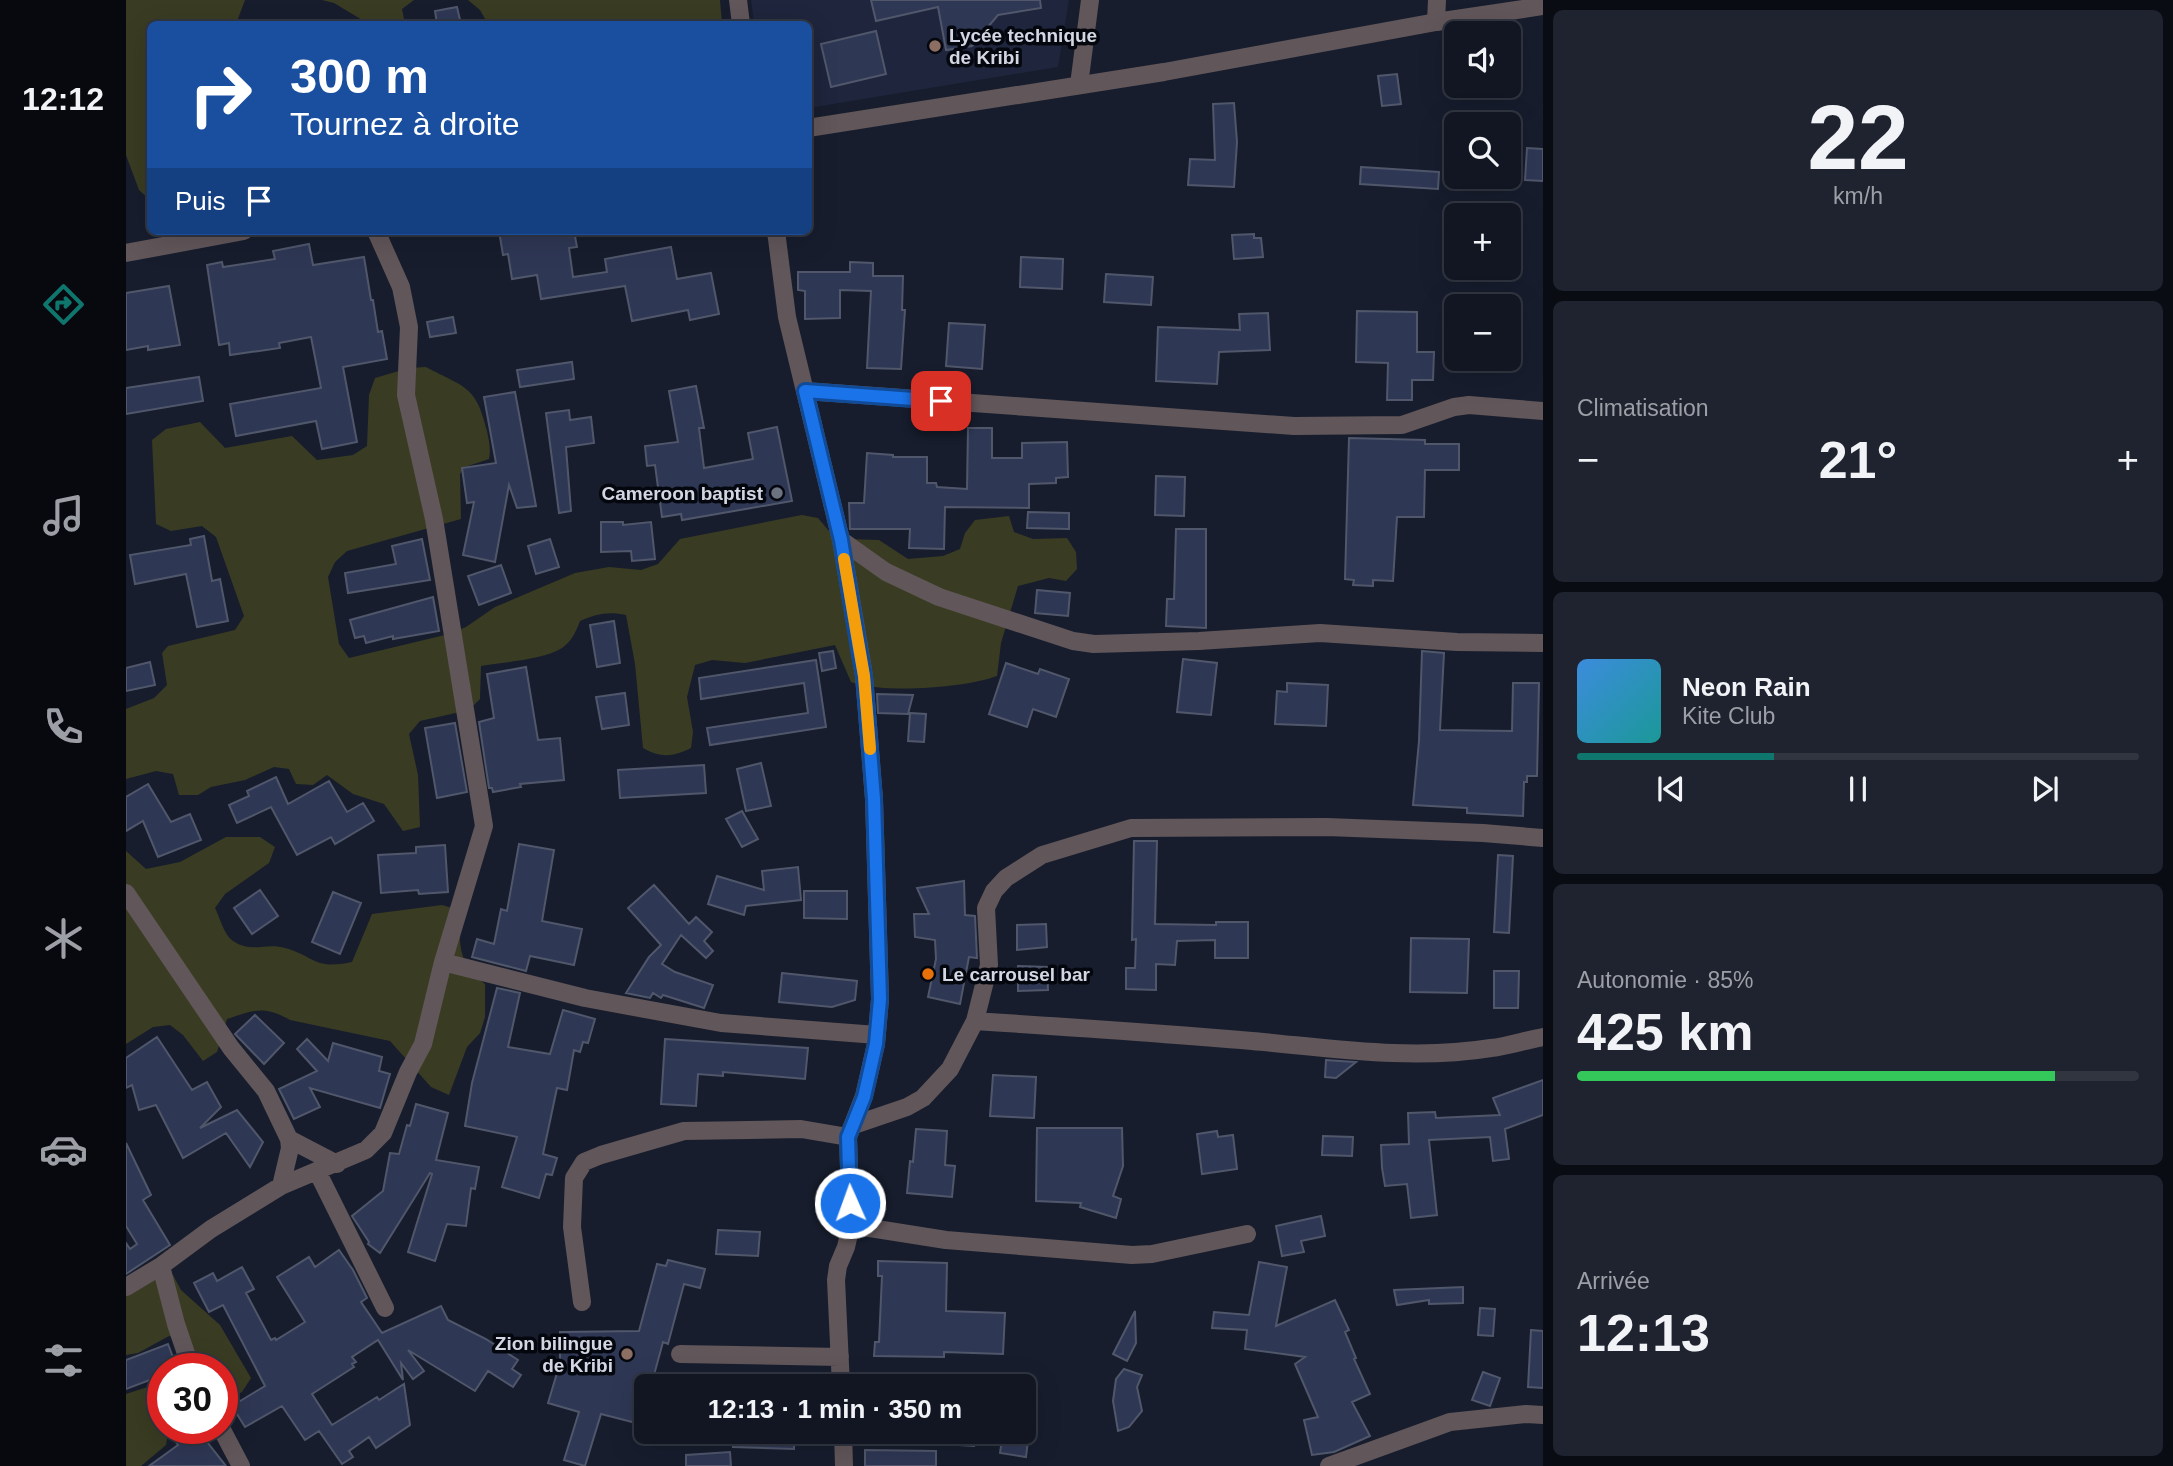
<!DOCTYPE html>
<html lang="fr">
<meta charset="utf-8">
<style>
:root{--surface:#111622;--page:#1e232f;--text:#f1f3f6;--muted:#9c9fa5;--line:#303540;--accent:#0f766e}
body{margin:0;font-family:Helvetica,sans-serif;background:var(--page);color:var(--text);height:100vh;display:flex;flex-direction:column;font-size:26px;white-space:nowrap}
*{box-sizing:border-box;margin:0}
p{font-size:23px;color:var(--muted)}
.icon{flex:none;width:38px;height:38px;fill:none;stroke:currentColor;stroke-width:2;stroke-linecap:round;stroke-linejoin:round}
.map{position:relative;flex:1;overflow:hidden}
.drawer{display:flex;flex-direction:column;gap:10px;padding:10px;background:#090c13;width:630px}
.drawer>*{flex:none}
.banner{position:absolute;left:21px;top:21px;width:665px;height:214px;border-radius:10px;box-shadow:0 7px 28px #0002,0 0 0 2px var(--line);background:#1a4fa0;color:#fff;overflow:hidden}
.fabs{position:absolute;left:1318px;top:21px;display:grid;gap:14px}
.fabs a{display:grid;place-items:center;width:77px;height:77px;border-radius:10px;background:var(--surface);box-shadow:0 7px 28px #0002,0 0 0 2px var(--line);font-size:35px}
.speed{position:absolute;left:21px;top:1353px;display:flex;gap:14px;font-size:35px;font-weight:700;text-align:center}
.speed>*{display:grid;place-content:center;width:91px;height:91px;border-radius:50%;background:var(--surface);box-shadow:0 7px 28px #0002,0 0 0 2px var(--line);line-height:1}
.speed .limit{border:10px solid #d22;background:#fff;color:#111}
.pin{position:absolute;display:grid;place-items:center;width:60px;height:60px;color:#fff;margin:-30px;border-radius:14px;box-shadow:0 4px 10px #0006}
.me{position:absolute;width:77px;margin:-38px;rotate:358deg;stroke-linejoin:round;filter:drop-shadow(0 0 5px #0008)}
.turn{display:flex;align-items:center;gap:24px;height:147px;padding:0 28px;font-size:32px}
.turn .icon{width:91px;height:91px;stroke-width:2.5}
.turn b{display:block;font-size:49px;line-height:60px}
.then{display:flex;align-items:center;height:66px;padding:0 28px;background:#0003;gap:14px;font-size:26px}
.big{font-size:52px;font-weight:800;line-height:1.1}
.drawer .tile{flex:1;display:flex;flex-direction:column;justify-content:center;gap:10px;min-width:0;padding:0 24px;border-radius:10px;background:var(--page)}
.drawer .dial{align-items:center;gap:0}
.dial b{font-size:91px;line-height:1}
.song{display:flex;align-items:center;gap:21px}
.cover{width:84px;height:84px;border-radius:10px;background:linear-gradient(135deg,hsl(210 70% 55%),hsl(180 70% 35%))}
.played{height:7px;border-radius:4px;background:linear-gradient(90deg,var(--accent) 35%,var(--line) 35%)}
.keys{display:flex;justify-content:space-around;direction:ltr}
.heat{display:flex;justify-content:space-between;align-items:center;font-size:38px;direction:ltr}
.charge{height:10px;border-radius:5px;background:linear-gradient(90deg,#34c759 85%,var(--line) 0)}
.trip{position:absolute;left:508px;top:1374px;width:402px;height:70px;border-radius:10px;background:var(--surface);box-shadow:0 7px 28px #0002,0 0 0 2px var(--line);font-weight:800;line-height:70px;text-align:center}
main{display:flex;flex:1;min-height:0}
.dock{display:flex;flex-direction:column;width:126px;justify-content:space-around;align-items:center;background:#07090e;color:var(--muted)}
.dock .icon{width:49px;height:49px}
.dock .selected{color:var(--accent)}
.dock b{font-size:32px;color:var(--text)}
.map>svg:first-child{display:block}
.built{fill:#1e253c}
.green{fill:#393c22}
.building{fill:#2e3754;stroke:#50576b;stroke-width:2}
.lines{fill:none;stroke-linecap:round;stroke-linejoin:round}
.minor{stroke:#615659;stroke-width:18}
.tertiary{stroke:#615659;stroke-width:18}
.route-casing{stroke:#114b97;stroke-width:18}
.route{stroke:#1a73e8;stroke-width:12}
.slow{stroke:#f59e0b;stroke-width:12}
.education-dot{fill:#8d6e63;stroke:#05070e;stroke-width:2.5}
.worship-dot{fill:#6b7280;stroke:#05070e;stroke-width:2.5}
.food-dot{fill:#e8710a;stroke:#05070e;stroke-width:2.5}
.labels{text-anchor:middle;stroke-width:7;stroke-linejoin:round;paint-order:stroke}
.poi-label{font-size:19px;font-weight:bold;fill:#d3d7e3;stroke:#05070e;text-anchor:start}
</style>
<main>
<nav class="dock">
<b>12:12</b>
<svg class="icon selected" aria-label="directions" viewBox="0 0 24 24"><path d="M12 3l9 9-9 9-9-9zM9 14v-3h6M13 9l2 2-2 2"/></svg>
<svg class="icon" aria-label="music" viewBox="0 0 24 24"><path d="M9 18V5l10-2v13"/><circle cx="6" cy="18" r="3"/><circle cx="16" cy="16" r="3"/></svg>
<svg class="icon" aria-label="phone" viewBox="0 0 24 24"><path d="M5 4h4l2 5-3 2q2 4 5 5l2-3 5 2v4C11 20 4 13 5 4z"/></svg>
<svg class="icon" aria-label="climate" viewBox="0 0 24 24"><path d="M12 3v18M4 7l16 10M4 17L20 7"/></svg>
<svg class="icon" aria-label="car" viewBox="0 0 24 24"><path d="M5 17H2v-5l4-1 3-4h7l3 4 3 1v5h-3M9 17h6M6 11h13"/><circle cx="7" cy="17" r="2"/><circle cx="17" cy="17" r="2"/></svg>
<svg class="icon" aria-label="filters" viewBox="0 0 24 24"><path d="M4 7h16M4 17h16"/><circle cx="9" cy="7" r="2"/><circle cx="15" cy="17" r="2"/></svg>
</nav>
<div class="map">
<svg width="1417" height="1466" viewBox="0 0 1417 1466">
<rect width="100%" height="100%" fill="#171d2d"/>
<!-- built -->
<path class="built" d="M625 0H943L932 67 683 108 682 24H628Z"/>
<!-- green -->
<path class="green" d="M0 0H119L110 24H24V200L13 190 0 155Z
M196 0H288L276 9 279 24H238V21L208 3Z
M342 0H594L596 24H362L354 10Z
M300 367C339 388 350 385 361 431 363 441 365 449 363 459L339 467 334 474 335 519 221 551 209 562 202 577 213 644 223 658 323 634 340 627 369 607 449 573 483 567 515 570 532 564 554 539 676 515 692 518 703 531 719 539 753 540 782 559 817 556 834 549 839 533 849 520 883 516 888 532 907 539 941 538 950 552 951 569 940 581 923 578 892 586 875 643 871 676C838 688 758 694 725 682L709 645 619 663 586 660 569 665 561 697 567 732 565 748C547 757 535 758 517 748L509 664 500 615C482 611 470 614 454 621 450 632 445 642 436 648 417 660 377 662 355 666L354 699 343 710 294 721 283 734 292 775 294 827 277 831 258 804 227 794 201 775 187 785 170 784 163 769 148 767 119 780 85 787 72 795H53L47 774 30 771 0 779V709L28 698 41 685 36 653 42 646 109 630 118 616 90 537 76 526 45 531 30 524 26 440 40 429 74 422 99 448 166 436 191 460 227 455 241 446 243 395 249 378 283 368Z
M100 837H134L149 847 143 863 99 894 89 908C94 918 98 935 107 941 127 954 140 942 159 948 191 957 187 970 226 962L246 914 316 905 333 910C335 944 329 961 359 984V1017L354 1033 341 1047 323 1095 305 1087 264 1041 164 1020C138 1005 128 1010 101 1019L91 1052 77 1061 57 1035 44 1025 27 1027 0 1044V851L20 869 54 862Z
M47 1275 55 1290 94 1325 125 1378 116 1392 96 1402V1368H57L51 1338 43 1336 12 1353 0 1355V1291L20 1281Z
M37 1382V1428H43L40 1445 15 1466H0V1394Z"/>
<!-- building -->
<path class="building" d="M745 0H914L915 8 872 15 846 46 820 50 812 7 750 21Z
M331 7 335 24H311L309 11Z
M750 31 760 74 705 87 695 44Z
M1271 74 1275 104 1256 106 1252 76Z
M1108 103 1111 142 1108 187 1062 185 1064 159 1089 160 1087 104Z
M1401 148 1417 149V181L1399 180Z
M1235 167 1313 172 1312 189 1234 184Z
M373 231H448L451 247 443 248 447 277 481 272 479 259 545 247 551 279 585 273 593 314 564 320 562 310 506 321 499 286 415 299 411 275 386 279 382 254 377 255Z
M1128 234V238H1135L1137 257 1108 259 1106 235Z
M183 244 187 265 238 257 245 300H247L252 332 256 331 261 359 217 367 231 442 196 449 190 421 110 436 104 404 195 388 185 337 153 343 154 348 104 355 103 343 93 345 81 265 96 262 97 267 149 259 147 251Z
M895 257 937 259 936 289 894 287Z
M724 262 747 263V276H777L776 310H779L775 369 741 368 745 291 714 290V318L679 319V291L672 290V272H724Z
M980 274 1027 277 1025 305 978 302Z
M43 286 54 345 22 350V346L0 350V293Z
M1231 311 1291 312V352H1308L1307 380H1286V400H1261L1262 363 1230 362Z
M1142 313 1144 350 1093 352 1091 384 1030 381 1032 327 1114 330 1113 314Z
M327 317 330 333 304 337 301 322Z
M823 323 859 325 856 369 820 366Z
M446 362 448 379 394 387 391 370Z
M73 377 77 401 0 414V388Z
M570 386 578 428H573L578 468 627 459 622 433 651 427 666 501 556 520 555 514 536 517 529 465 521 466 519 446 552 442 543 391Z
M389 392 410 506 391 508 383 485 369 562 337 555 348 502 341 503 336 468 370 463 358 397Z
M443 410 444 420 465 417 468 443 440 447 445 511 433 513 420 413Z
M842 428H866V458H896V443L941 442 942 477 930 478V483L903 484V508L819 507 818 549 783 548 784 529H724L723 503H738L741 453 767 455V457H801V483H810L811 487 841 489Z
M1223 438 1299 440V444H1333V470H1299L1298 517H1271L1267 581 1247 580V586L1227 585 1228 580 1219 579Z
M1030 476 1059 477 1058 516 1029 515Z
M902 512 943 513V529L901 528Z
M475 522H497V525L525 522 529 559 506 561 505 551 475 552Z
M1050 529H1080V628L1040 626 1041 599H1048Z
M78 536 86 581 94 579 102 621 71 627 60 574 9 584 4 555 65 545 64 539Z
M296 539 304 580 222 593 219 573 270 564 266 546Z
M424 539 433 567 410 574 402 546Z
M375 565 385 593 353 605 342 576Z
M911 590 944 593 942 616 909 613Z
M307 597 313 631 267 639V636L240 643 238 636 229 638 224 620Z
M488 621 494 663 471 667 464 625Z
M707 651 710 668 696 671 693 653Z
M1296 651 1318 653 1314 730 1386 731 1387 683H1413L1411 776H1401V782H1398L1397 816 1341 813V808L1287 805 1293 741Z
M1057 659 1091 663 1085 715 1051 712Z
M690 660 700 727 584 745 581 728 682 713 678 683 575 699 573 678Z
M24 662 29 685 0 691V668Z
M880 663 912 674 914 669 943 679 930 717 907 709 901 727 863 714Z
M400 667 412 740 434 738 438 780 394 784 395 787 367 792 366 788H363L353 722 368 718 361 674Z
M1161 683 1202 685 1200 726 1149 724 1151 691 1161 692Z
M499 693 503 725 476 729 470 697Z
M751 694 787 695 782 714 752 713Z
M784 713 800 714 798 742 782 741Z
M329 723 341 792 311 798 299 728Z
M635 763 645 806 620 811 611 769Z
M578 765 580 793 494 798 492 770Z
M150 777 162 804 203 781 221 812 237 803 248 821 209 844 205 837 171 855 145 807 111 823 103 805 123 796 121 791Z
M22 784 45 822 64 814 75 840 32 857 17 821 0 831V797Z
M616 811 632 839 616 847 600 819Z
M1008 841H1031L1029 924 1090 925V922H1122V958H1089V940L1051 941 1049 965 1030 964V990L1000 989V968H1009L1010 939 1006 940Z
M393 844 428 850 416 921 456 929 448 965 404 956 400 971 346 957 351 939 368 944 375 909 381 911Z
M319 845 322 892 293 894 292 890 255 893 252 855 290 853V847Z
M1372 855 1387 856 1383 933 1368 932Z
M672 867 675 900 620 906 618 915 582 904 591 876 638 890 636 871Z
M838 881 839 915 849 916 851 958 843 957 834 1004 802 997 810 959 809 940 789 937 788 914H803L791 888Z
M528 885 563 924 570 917 586 932 578 941 587 951 580 958 555 935 536 964 549 972 587 985 578 1008 537 995 535 998 527 993 524 998 500 993 523 957 535 945 502 908Z
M134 890 152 916 126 934 108 908Z
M678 891H721V919L678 918Z
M207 892 235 903 214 954 186 942Z
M920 924 921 947 891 950V925Z
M1285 938 1343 939 1341 993 1284 992Z
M892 966 921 967 922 990 892 991Z
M1368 971H1393L1392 1008H1368Z
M656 973 731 981 729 1000 706 1007 653 1002Z
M371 988 394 993 382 1047 424 1054 437 1010 469 1019 462 1043 457 1042 454 1052 448 1050 441 1090 431 1088 417 1154 431 1158 426 1175 420 1174 413 1198 376 1187 391 1137 339 1126 346 1083Z
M129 1015 158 1043 138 1064 109 1034Z
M31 1037 66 1090 81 1082 95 1107 74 1128 111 1110 137 1142 124 1167 100 1133 57 1158 30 1105 13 1110 6 1085 0 1088V1058Z
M181 1039 202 1061 207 1043 256 1057 253 1071 264 1074 254 1108 184 1088 194 1107 168 1119 153 1089 191 1071 171 1049Z
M539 1039 682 1048 679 1079 597 1072V1076L572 1074 570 1106 535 1104Z
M1200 1060 1214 1061 1230 1062 1210 1078 1199 1077Z
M867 1075 910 1077 908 1118 864 1116Z
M1417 1080V1115L1379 1129 1383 1159 1367 1161 1364 1137 1303 1140 1311 1215 1285 1218 1281 1184 1259 1186 1256 1168 1255 1145 1283 1144 1282 1113 1309 1112 1310 1118 1374 1115 1367 1098Z
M290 1104 322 1113 310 1160 353 1167 349 1189 345 1188 340 1226 321 1224 309 1261 282 1252 306 1174 304 1173 254 1253 242 1244 243 1242 226 1216 257 1191 264 1153 273 1154 281 1125 284 1126Z
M911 1128H996L997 1166 987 1196 995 1199 990 1218 954 1207 955 1203 910 1201Z
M790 1129 821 1131 819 1165 829 1166 826 1197 781 1193 784 1161 787 1162Z
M1091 1131 1092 1137 1107 1135 1111 1169 1076 1174 1071 1134Z
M1197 1136 1227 1137 1226 1156 1196 1155Z
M0 1143 25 1195 17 1200 44 1245 0 1274V1243L4 1249 11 1244 0 1226Z
M1195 1216 1199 1236 1175 1241 1178 1252 1156 1256 1150 1226Z
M592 1230 634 1232 632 1256 590 1254Z
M213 1250 227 1270 241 1298 235 1302 256 1333 315 1306 322 1320 360 1339 392 1360 386 1369 395 1375 387 1387 362 1371 349 1391 282 1350 298 1371 287 1379 275 1363 277 1380 252 1340 226 1357 230 1362 226 1364 228 1367 186 1394 206 1425 251 1397 253 1400 278 1384 284 1425 250 1448 243 1437 223 1451 227 1457 216 1464 193 1431 179 1440 156 1406 119 1427 106 1406 139 1386 97 1305 83 1312 68 1283 87 1273 91 1281 116 1267 128 1289 120 1293 145 1340 149 1338 150 1340 179 1322 151 1277 183 1257 189 1267Z
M542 1260 579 1269 574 1288 558 1284 542 1344 537 1342 525 1386H520V1403L514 1424 475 1414 459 1466 438 1460 453 1412 422 1403 434 1363V1332L513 1331 531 1264 540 1266Z
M752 1261 821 1263 820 1311 879 1313 877 1354 818 1352V1357L748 1356 749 1342H753L756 1276H752Z
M1133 1262 1161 1267 1150 1326 1209 1300 1223 1330 1219 1332 1230 1358 1228 1359 1244 1394 1226 1402 1244 1436 1208 1452 1186 1455 1178 1420 1192 1417 1169 1364 1179 1357 1119 1349 1121 1330 1086 1328 1088 1312 1123 1315Z
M1337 1287V1303L1303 1304V1300L1271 1305 1268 1290Z
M1354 1308 1369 1309 1367 1336 1352 1335Z
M1009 1311 1010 1343 1001 1361 987 1354Z
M1405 1330 1417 1331V1388L1402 1387Z
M42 1344 51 1368H37V1375L0 1389V1360Z
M998 1369 1016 1375 1011 1387 1016 1411 1003 1427 992 1431 987 1401 990 1379Z
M1357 1372 1374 1378 1364 1406 1346 1400Z
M56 1428H84L85 1433 78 1438 100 1466H23L52 1445 45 1435Z
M608 1432H668V1449L607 1447Z
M800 1432H849L848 1446 800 1443Z
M877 1432H903L900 1457 874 1453Z
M739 1450 810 1451V1466H739Z
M604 1452 605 1466H560V1455Z"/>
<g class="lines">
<!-- minor -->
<path class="minor" d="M612 0 615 24
M1310 22 1311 0
M953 85 964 0
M650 231 661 317 715 540 738 676 748 799 754 999 750 1044 738 1096 722 1137 725 1225 720 1247 712 1266 710 1280 715 1386
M679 391 1168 426 1276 425 1328 407 1343 405 1417 411
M715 540 760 572 813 597 947 641 968 644 1073 641 1194 633 1331 642 1417 643
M0 893 105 1048 140 1091 163 1139 164 1148 155 1186
M317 962 459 998 595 1023 751 1035
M849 1021C942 1027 1034 1033 1126 1041 1205 1048 1285 1061 1365 1048 1382 1046 1400 1040 1417 1037
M728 1125 781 1107 797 1098 824 1069 849 1021 863 965 860 908 868 891 880 878 916 855 1005 828 1201 827 1357 833 1417 838
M163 1139 211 1164
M191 1171 259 1308
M725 1225 820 1240 1006 1255 1026 1254 1121 1234
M35 1266 50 1324 65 1368
M0 1287 35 1266 85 1229 155 1186 240 1150 257 1133 282 1072 297 1044 317 962 358 826 308 519 280 395 283 327 275 287 250 231
M456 1302 446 1227 448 1178 458 1162 475 1155 558 1131 675 1129 722 1137
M554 1354 714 1357
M95 1428 115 1466
M717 1432 718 1466
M1203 1466 1324 1422 1400 1414 1417 1415"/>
<!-- tertiary -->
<path class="tertiary" d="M682 128 1038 72 1310 22 1417 6
M0 253 118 231"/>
</g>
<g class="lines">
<defs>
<path id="route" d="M724 1203 722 1137 738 1097 750 1044 754 999 748 799 738 676 733 649 715 540 679 391 815 401"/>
</defs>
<!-- route casing -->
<use href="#route" class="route-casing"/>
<!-- route -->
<use href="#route" class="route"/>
<!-- slow -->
<path class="slow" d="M718 559 738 676 744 749"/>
</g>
<!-- markers -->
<g class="education-dot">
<circle cx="809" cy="46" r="7"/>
<circle cx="501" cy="1354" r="7"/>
</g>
<circle class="worship-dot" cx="651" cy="493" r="7"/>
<circle class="food-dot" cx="802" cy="974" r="7"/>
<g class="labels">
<!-- poi labels -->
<g class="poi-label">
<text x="823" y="42">Lycée technique<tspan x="823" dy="22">de Kribi</tspan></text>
<text x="637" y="500" text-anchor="end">Cameroon baptist</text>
<text x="816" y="981">Le carrousel bar</text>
<text x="487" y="1350" text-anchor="end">Zion bilingue<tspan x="487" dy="22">de Kribi</tspan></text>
</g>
</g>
</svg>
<div class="fabs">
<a><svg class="icon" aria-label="sound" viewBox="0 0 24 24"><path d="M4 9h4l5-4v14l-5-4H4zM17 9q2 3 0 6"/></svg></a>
<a><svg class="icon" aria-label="search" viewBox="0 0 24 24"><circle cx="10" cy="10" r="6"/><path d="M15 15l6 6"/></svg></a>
<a>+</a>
<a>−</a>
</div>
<div class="speed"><div class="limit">30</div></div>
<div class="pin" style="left:815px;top:401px;background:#d93025"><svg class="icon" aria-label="arrive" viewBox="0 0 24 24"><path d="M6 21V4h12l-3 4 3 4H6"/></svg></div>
<svg class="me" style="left:724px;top:1203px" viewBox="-20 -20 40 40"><circle r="17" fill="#1a73e8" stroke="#fff" stroke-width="3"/><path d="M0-11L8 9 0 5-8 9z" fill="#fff"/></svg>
<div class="trip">12:13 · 1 min · 350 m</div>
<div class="banner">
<div class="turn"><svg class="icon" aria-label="right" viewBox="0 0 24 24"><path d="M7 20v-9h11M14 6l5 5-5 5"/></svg><div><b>300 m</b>Tournez à droite</div></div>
<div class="then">Puis<svg class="icon" aria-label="arrive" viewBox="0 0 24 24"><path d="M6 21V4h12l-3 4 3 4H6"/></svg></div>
</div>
</div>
<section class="drawer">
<div class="tile dial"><b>22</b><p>km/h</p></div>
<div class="tile"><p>Climatisation</p>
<div class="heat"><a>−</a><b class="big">21°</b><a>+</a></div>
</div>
<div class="tile">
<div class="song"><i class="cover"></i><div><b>Neon Rain</b><p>Kite Club</p></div></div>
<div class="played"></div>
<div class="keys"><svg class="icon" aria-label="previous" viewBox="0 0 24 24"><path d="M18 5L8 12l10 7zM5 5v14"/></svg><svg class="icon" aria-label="pause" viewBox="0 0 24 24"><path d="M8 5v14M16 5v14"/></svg><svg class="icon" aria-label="next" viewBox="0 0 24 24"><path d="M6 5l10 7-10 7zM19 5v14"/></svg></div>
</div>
<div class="tile"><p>Autonomie · 85%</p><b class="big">425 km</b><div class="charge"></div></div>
<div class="tile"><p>Arrivée</p><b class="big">12:13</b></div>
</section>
</main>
